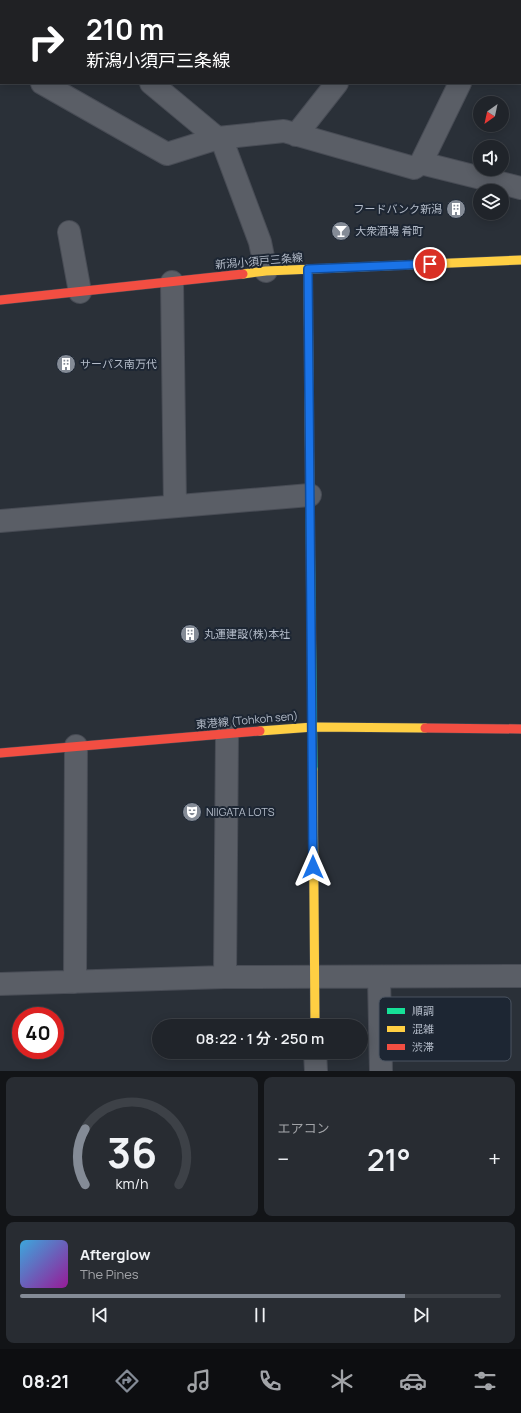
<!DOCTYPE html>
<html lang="ja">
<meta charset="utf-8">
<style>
:root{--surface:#20242a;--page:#282c32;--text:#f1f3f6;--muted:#a2a4a8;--line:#3d4147;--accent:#848b96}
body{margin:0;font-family:Manrope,"Noto Sans JP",sans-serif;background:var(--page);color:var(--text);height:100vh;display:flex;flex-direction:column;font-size:15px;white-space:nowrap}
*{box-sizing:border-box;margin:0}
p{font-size:13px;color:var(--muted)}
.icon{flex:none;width:22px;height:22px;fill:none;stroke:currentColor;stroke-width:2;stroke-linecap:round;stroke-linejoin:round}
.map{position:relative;height:1071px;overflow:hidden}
.side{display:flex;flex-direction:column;gap:6px;padding:6px;background:#121417;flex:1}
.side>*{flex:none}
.top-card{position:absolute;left:0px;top:0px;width:521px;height:84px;box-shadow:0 2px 10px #0003,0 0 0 1px var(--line);background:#202124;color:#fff;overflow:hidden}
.needle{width:26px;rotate:213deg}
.tools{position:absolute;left:473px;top:96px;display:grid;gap:8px}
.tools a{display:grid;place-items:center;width:36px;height:36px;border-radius:50%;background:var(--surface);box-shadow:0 2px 10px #0003,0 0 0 1px var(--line);font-size:20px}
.speed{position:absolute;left:12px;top:1007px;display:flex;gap:8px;font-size:20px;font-weight:700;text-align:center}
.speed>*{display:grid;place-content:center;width:52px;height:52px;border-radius:50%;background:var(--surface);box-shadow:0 2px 10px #0003,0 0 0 1px var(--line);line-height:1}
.speed .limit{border:6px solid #d22;background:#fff;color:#111}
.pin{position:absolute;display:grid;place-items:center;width:34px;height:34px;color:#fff;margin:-17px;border:2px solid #fff;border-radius:50%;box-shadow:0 1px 4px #0007}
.me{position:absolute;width:44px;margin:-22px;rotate:0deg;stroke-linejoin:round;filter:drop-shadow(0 0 3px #0008)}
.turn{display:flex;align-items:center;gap:14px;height:84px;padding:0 20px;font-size:18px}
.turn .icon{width:52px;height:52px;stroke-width:2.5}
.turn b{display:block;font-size:28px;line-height:34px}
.big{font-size:30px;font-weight:600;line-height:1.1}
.side .card{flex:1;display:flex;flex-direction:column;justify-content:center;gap:6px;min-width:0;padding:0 14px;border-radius:8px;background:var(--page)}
.side .dial{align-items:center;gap:0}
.dial svg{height:104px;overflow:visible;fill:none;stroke:var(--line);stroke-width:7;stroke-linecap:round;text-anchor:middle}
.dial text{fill:var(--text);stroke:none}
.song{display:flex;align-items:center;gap:12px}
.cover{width:48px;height:48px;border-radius:6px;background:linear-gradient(135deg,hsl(200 70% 55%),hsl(300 70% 35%))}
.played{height:4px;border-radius:2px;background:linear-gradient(90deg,var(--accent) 80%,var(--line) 80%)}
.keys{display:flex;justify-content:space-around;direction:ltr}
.heat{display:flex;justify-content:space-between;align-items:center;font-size:22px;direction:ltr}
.side .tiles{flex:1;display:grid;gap:6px;grid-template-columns:1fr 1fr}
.card:last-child{grid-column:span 2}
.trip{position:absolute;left:152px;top:1019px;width:216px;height:40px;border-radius:20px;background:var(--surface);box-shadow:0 2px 10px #0003,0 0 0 1px var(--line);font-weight:600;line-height:40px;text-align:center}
.tabs{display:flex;height:64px;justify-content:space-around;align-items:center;background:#0d0e11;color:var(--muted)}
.tabs .icon{width:28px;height:28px}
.tabs .active{color:var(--accent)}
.tabs b{font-size:18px;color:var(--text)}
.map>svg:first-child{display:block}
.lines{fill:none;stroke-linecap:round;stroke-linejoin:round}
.street-casing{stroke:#484c55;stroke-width:24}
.fast-casing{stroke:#484c55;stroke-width:10}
.slow-casing{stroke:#484c55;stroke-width:10}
.jam-casing{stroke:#484c55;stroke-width:10}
.street{stroke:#5a5e66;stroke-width:22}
.fast{stroke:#16e098;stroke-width:9}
.slow{stroke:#ffcf43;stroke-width:9}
.jam{stroke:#f24e42;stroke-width:9}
.route-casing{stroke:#114b97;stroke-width:10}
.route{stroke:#1a73e8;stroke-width:7}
.labels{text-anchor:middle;stroke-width:4;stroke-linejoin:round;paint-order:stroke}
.poi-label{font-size:11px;fill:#b4bcc9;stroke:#1d2633;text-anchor:start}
.street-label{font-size:11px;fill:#b4bcc9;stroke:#1d2633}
.key{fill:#1d2633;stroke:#4a5360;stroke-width:1}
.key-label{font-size:11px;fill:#b4bcc9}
</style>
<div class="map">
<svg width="521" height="1071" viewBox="0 0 521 1071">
<rect width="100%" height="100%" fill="#2a3038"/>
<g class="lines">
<defs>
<path id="street" d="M68 0 69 1
M96 1 97 0
M204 1 205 0
M402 1V0
M520 28 521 27
M0 71H1
M42 83 167 154 218 138 284 131 414 168 421 163 521 188
M151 83 223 143 260 242 266 271
M296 135 337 83
M421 163 460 83
M69 232 80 292
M172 282 175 506
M0 521 310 495
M225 977 227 735
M379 978 381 1071
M75 982 76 746
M0 984 225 977 521 976
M315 1052 316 1071"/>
<path id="fast" d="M310 510 313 769"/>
<path id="slow" d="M308 269 310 510
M243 274 266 271 521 260
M260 731 313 727 425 728
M313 769 315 1026"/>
<path id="jam" d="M0 300 243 274
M425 728 521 729
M0 753 260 731"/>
</defs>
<!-- street casing -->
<use href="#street" class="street-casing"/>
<!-- fast casing -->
<use href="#fast" class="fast-casing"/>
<!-- slow casing -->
<use href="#slow" class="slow-casing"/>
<!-- jam casing -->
<use href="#jam" class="jam-casing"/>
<!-- street -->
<use href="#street" class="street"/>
<!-- fast -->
<use href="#fast" class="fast"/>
<!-- slow -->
<use href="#slow" class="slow"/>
<!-- jam -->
<use href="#jam" class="jam"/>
</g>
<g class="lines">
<defs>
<path id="route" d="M313 867 308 269 430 264"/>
</defs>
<!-- route casing -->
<use href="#route" class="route-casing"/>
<!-- route -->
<use href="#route" class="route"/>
</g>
<!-- icons -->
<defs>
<symbol id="building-disc" viewBox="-11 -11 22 22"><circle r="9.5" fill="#848b96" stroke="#1d2633"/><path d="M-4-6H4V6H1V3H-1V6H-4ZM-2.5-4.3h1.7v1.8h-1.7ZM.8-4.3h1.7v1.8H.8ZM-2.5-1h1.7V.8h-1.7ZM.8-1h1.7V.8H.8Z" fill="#fff"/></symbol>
<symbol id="bar-disc" viewBox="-11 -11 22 22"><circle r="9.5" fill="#848b96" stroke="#1d2633"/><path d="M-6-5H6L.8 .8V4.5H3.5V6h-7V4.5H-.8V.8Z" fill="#fff"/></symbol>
<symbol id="theatre-disc" viewBox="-11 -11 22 22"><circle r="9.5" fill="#848b96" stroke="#1d2633"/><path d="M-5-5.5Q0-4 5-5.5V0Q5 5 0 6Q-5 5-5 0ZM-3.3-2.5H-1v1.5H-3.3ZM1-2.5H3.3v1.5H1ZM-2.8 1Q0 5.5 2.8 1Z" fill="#fff"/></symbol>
</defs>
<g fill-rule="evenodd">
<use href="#building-disc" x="445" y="198" width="22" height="22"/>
<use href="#bar-disc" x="330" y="220" width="22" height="22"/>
<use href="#building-disc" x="55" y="353" width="22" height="22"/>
<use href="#building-disc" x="179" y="623" width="22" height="22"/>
<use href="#theatre-disc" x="181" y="801" width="22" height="22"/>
</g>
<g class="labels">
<!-- poi labels -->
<g class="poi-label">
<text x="442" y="213" text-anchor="end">フードバンク新潟</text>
<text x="355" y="235">大衆酒場 肴町</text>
<text x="80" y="368">サーパス南万代</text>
<text x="204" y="638">丸運建設(株)本社</text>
<text x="206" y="816">NIIGATA LOTS</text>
</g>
<!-- street labels -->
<g class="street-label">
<text transform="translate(259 261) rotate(-5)" y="4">新潟小須戸三条線</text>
<text transform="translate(247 720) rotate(-5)" y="4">東港線 (Tohkoh sen)</text>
</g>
</g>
<!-- legend -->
<rect x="379" y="997" width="132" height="64" rx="6" class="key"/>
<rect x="387" y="1008" width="18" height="6" fill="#16e098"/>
<rect x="387" y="1026" width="18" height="6" fill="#ffcf43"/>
<rect x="387" y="1044" width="18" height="6" fill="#f24e42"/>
<g class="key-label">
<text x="412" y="1015">順調</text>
<text x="412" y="1033">混雑</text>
<text x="412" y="1051">渋滞</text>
</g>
</svg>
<div class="tools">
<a><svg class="needle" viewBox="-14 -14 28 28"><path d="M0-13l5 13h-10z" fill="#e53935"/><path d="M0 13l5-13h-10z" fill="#a2a4a8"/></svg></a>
<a><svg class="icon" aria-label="sound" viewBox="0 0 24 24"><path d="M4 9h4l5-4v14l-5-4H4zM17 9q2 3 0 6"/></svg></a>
<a><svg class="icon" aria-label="layers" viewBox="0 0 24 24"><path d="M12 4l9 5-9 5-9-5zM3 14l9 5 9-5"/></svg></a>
</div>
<div class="speed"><div class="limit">40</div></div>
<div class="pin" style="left:430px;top:264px;background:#d93025"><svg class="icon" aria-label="arrive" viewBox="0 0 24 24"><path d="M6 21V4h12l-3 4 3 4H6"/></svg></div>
<svg class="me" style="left:313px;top:867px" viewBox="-20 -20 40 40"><path d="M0-17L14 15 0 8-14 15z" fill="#1a73e8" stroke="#fff" stroke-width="4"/></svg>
<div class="trip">08:22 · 1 分 · 250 m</div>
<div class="top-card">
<div class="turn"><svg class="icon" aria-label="right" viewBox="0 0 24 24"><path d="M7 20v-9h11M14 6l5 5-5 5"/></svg><div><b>210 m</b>新潟小須戸三条線</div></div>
</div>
</div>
<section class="side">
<div class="tiles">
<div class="card dial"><svg viewBox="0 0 100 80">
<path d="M14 69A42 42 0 1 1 86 69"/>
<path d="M14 69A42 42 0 0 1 14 26" stroke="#848b96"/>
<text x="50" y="56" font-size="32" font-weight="700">36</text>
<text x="50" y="72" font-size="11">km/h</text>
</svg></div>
<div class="card"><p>エアコン</p>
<div class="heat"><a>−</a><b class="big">21°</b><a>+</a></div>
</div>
<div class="card">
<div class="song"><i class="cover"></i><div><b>Afterglow</b><p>The Pines</p></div></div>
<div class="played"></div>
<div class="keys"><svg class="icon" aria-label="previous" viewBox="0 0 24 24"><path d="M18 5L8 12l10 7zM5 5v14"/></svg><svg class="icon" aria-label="pause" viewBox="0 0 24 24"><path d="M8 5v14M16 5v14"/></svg><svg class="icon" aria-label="next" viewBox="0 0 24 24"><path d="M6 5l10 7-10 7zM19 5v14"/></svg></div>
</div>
</div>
</section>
<nav class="tabs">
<b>08:21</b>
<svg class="icon active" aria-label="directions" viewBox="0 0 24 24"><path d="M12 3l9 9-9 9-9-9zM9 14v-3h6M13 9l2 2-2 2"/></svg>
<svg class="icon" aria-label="music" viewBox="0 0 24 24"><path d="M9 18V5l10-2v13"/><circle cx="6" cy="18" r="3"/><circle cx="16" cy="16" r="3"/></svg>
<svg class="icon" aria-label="phone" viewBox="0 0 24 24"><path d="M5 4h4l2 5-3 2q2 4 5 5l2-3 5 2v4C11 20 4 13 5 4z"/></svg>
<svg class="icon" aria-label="climate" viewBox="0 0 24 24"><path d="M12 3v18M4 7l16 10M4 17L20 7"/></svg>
<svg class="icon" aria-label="car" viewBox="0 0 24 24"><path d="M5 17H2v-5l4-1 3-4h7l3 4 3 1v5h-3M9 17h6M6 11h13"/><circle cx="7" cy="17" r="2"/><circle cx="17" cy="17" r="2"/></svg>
<svg class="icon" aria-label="filters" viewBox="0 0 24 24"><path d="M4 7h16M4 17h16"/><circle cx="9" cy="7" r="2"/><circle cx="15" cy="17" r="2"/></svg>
</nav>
